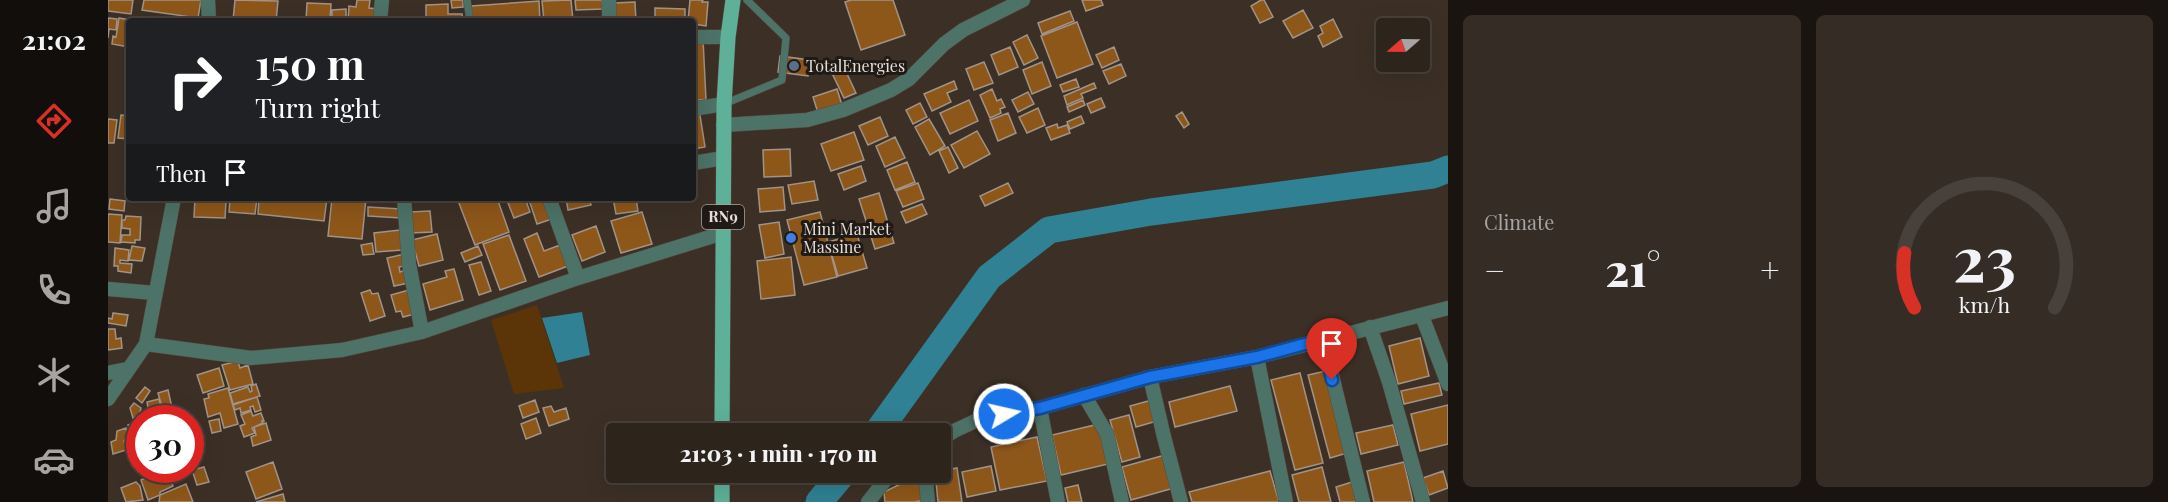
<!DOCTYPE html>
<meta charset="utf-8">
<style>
:root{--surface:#2d241c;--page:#352c25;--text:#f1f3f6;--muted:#a7a4a3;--line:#48413b;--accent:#d93025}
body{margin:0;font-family:"Playfair Display",serif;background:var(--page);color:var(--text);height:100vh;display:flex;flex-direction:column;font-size:22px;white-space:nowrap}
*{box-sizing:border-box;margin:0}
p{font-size:20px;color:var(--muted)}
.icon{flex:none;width:33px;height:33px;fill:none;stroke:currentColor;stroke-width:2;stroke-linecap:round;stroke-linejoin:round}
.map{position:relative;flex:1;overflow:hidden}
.panel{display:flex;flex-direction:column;gap:15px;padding:15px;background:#19140f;width:720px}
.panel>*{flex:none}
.banner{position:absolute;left:18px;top:18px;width:570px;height:183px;border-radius:6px;box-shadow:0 6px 24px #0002,0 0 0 2px var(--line);background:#202124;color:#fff;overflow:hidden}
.needle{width:39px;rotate:250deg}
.tools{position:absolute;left:1268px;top:18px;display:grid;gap:12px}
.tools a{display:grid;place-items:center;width:54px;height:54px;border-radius:6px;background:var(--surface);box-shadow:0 6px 24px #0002,0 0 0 2px var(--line);font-size:30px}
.speed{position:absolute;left:18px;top:405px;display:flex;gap:12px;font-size:30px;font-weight:700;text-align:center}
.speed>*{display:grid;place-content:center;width:78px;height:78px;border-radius:50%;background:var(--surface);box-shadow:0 6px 24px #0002,0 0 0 2px var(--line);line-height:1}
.speed .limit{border:9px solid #d22;background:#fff;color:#111}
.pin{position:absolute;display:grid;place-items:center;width:51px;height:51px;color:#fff;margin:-62px -26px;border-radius:50% 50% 50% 0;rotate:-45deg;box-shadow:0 0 6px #0007}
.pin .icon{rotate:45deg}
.me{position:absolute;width:66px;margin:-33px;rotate:81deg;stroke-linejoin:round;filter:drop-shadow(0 0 4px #0008)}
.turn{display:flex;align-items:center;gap:21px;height:126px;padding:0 30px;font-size:27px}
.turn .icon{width:78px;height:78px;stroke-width:2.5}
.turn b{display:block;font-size:42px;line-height:51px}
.then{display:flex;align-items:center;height:57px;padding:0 30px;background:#0003;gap:12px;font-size:22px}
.big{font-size:45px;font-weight:800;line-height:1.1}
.panel .card{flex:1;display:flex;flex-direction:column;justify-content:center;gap:9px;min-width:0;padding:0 21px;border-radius:9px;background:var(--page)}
.panel .dial{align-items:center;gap:0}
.dial svg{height:156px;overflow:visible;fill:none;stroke:var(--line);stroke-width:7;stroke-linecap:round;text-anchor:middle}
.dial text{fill:var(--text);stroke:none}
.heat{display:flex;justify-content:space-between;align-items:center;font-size:33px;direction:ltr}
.panel .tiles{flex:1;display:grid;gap:15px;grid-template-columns:repeat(2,1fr)}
.trip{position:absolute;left:498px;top:423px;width:345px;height:60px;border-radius:6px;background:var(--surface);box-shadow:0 6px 24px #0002,0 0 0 2px var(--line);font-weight:800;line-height:60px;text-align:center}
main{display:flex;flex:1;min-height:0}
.dock{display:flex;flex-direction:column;width:108px;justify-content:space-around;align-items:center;background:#120e0b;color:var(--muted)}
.dock .icon{width:42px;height:42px}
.dock .selected{color:var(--accent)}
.dock b{font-size:27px;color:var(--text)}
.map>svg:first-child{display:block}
.green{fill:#5b3508}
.water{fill:#2f8193}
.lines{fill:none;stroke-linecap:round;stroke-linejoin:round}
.river{stroke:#2f8193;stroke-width:27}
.building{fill:#8e571a;stroke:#a19387;stroke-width:1.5}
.lane-casing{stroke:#574c42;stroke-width:8}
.street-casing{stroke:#574c42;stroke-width:15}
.primary-casing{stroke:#574c42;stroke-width:16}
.lane{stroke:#4d7267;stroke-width:7}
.street{stroke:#4d7267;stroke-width:14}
.primary{stroke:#5fb099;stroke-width:15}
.route-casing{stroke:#114b97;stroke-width:15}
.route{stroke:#1a73e8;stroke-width:10}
.service-dot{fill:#5c6f8a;stroke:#1f1a15;stroke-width:2}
.shop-dot{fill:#3f7fe0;stroke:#1f1a15;stroke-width:2}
.labels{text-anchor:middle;stroke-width:6;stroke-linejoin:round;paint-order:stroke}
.shield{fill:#1f1a15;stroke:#aaa29c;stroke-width:1.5}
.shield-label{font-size:15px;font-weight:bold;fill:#e5ddd6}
.poi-label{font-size:16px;fill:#e5ddd6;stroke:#1f1a15;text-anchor:start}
</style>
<main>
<nav class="dock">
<b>21:02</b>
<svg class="icon selected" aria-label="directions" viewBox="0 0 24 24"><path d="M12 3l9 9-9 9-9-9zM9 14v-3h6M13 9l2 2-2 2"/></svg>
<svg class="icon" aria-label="music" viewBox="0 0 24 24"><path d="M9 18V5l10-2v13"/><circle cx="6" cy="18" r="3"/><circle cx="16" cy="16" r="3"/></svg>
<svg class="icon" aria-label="phone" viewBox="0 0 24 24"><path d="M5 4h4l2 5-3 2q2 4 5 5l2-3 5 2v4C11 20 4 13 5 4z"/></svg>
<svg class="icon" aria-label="climate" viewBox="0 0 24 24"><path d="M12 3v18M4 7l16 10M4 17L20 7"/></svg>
<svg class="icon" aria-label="car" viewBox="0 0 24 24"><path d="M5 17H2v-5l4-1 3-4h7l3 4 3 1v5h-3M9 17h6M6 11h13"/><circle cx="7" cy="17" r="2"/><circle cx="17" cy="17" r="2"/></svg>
</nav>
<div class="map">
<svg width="1340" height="502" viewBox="0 0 1340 502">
<rect width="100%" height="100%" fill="#3c3026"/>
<!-- green -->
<path class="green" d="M429 305 456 388 406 394 383 320Z"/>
<!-- water -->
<path class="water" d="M474 312 482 355 449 363 434 318Z"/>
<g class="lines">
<!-- river -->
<path class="river" d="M768 434 881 277 941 230 1043 212 1325 175 1340 169
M711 502 736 472"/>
</g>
<!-- building -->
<path class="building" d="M0 0H25L23 14 0 11Z
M36 0H93L90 18 34 10Z
M127 0 170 1 168 21 125 20Z
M249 0H262L261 8 270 9 269 21H240L241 6 248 7Z
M343 0H355V7L344 8Z
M463 0 465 21H436L434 1Z
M467 0H494L495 9 468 10Z
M582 0H595L594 2H600L598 26 585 24V21H580Z
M743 0H785L797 35 753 50 737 2Z
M974 0H993L995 5 978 11Z
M1153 0H1156L1165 17 1152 23 1143 6Z
M431 1 432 21H365L363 6Z
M527 2 528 21H507L506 3Z
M199 3 223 4 222 21H198Z
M340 4V14H354L355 21H318V5Z
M547 8 577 9V21H547Z
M238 9V21H224V10Z
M1195 10 1205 28 1185 38 1175 21Z
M962 11 966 21 934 34 930 23Z
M0 18 9 19 8 30 1 29 0 38Z
M11 18 29 21H21V47L4 44 5 36 8 37Z
M1225 19 1234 37 1215 47 1210 36 1215 33 1212 26Z
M969 22 985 64 949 78 933 36Z
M919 35 930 58 916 65 905 42Z
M595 39 598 100H585V40Z
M902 47 910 67 891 75 883 55Z
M1006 47 1011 60 994 68 988 55Z
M672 56 702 60 700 76 670 72Z
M733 61 748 93 736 98 721 67Z
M876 62 885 83 866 90 858 69Z
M934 62 943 86 924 94 915 70Z
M1013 64 1018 76 1001 84 995 71Z
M968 79 971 87 955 92 952 85Z
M846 81 849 89 839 93 843 102 824 111 816 94Z
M986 83 988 88 973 94 975 98 959 105 956 96Z
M729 89 734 105 710 113 705 97Z
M884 89 889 101 893 99 897 107 892 109 893 113 882 118 872 95Z
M920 92 926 104 910 112 904 100Z
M993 98 997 107 983 113 979 104Z
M861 100 870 121 842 134 832 113Z
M975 100 977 105 961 112 959 107Z
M812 103 819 117 805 124 798 110Z
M930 108 937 125 919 133 911 117Z
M1074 112 1081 124 1076 128 1068 116Z
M900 113 908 133 890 141 882 120Z
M13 115 21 116V139L10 138Z
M592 115 597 147 585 149V116Z
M973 116 976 123 962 129 959 122Z
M772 117 780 136 760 145 751 126Z
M0 119 9 120 6 143H0Z
M821 119 837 146 822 155 807 127Z
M949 124 950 128 959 125 962 133 943 140 938 128Z
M869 131 882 154 856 168 843 145Z
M746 132 756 160 723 171 713 144Z
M787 137 797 158 777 167 768 146Z
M840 147 850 168 841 173 831 151Z
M682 149 683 176 656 177 655 150Z
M799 162 807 182 787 190 779 170Z
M753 166 758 181 736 190 730 174Z
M706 181 710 200 684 204 680 185Z
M810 183 816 199 795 207 788 191Z
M900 183 905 193 877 206 872 196Z
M675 187 677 210 652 212 650 189Z
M771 193 786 243 767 249 751 199Z
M87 198H103V201L118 202 117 218 86 217Z
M122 198H149L147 214 121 212Z
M151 198H219L216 221 150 214Z
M224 198H258L254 239 220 236Z
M349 198H389L401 232 367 245Z
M413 198H417L422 212 406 218 400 203Z
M426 198H437L444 219 429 224 421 200Z
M458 198H481L483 205 460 210Z
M505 198H528L530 211 508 214Z
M2 199 17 201 16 211 1 209Z
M814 204 819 214 798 223 793 212Z
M260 207 293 209V218L260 216Z
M322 211 324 232 303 233 302 212Z
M534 212 544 244 513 253 503 221Z
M712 212 729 277 696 285 679 220Z
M0 214 14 215 12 243 0 242Z
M18 216 33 217 32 240H27V243L13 242 14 235H22V229L14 228V220H17Z
M671 222 676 254 657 258 651 225Z
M488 226 497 252 474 261 464 235Z
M292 230 294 250 268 252 266 233Z
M429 233 436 251 452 245 460 266 431 277 416 239Z
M329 234 335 260 311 266 304 240Z
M749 234 759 268 730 276 720 242Z
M401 235 418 281 392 290 375 244Z
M264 243 266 254 255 255 253 245Z
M24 246 37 248 34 261 21 260Z
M370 246 374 255 357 262 353 253Z
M7 248 21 250 20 261 12 260V263L24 264 23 273 10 271V266H6Z
M297 254 300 265 291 267 292 272 298 270 301 283 286 286 279 258Z
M683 257 687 295 653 299 649 261Z
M373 262 383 291 371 295 361 265Z
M346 269 355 300 322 310 315 284 339 277 337 271Z
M262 290 264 294 270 293 277 316 262 321 253 293Z
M301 290 307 314 295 317 293 311 288 312 283 295Z
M5 313 20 315 18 326 0 323V318L4 319Z
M0 329H7L8 339 13 338 14 348 0 350Z
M1312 338 1321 376 1290 384 1281 346Z
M130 361 132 368 140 365 145 384 122 390 114 365Z
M111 368 116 386 95 393 89 375Z
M1218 371 1239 453 1222 458 1200 375Z
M1192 373 1215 463 1187 470 1163 380Z
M1331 383 1334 395 1296 404 1293 391Z
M148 384 152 396 125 404 122 393 140 387 142 392 144 391 143 386Z
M1122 386 1129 411 1067 427 1061 402Z
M37 387 42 391 34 403 28 398Z
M120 388 130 424 116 428 112 413 100 417 96 399 101 398 100 394Z
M60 390 65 412 56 414 50 393Z
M149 397 153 410 147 412 145 406 142 407 143 410 133 413 132 408 127 410 125 405Z
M51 399 55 418H42L39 402Z
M427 400 431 412 415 418 411 406Z
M1044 400 1049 421 1028 427 1022 406Z
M26 403 33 408 31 416 25 418 22 408Z
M1340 405V444L1312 451 1303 414Z
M443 406 446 412 458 408 461 419 441 426 435 408Z
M143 411 145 416 153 413 156 421H154L155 423 144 428 147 433 136 437 132 426 137 424 133 415Z
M1021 415 1032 457 1014 462 1002 420Z
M428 418 433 433 418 439 413 424Z
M111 419 113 431 104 433 101 421Z
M26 423 32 438V444L27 445 20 425Z
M158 423 163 440 145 446 143 437 148 435 146 427Z
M991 424 1000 464 953 475 944 435Z
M1285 425 1290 445 1253 454 1248 433Z
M18 428 20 436 16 441 18 450 5 454 3 442 8 440 9 431Z
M929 437 939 481 892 490 883 447Z
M1057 455 1066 488 1023 500 1014 467Z
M165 462 174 489 148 499 138 472Z
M1296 462 1305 502H1266L1259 471Z
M883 466 888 491 859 497 854 472Z
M96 467 101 482 89 485 84 470Z
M1214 467 1223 502H1191L1184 475Z
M849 468 854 502H830L827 472Z
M1162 471 1171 502H1084L1081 492Z
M1335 471 1340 488 1321 495 1315 478Z
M46 474 49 481 62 477 65 486 52 492V495L40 500 33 480Z
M813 474 818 500 806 502H777L776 492Z
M28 482 32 486 35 500 18 502 13 488Z
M1244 482 1249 502H1232L1228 487Z
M78 484 85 502H51L52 495Z
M970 485 974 502H960L957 488Z
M175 494 177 502H148Z"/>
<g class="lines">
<defs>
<path id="lane" d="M359 0 362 21
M616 104 674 80 678 38 639 0"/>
<path id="street" d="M100 0 101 21
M501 0V21
M272 21 274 0
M585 37H620
M585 109 616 104
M615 125 699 120 735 110 783 90 801 79 836 44 855 30 915 0
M585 163 616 158
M296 198 301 264 314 332
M441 198 470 278
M0 289 47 293
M1314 316 1340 384
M1262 327 1281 382 1315 502
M1215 339 1255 502
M38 344 143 358 234 350 314 332 470 278 615 233
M1149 357 1178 502
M0 373 19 369
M1042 377 1056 437 1073 502
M976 395 999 434 1014 502
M0 399 38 344 66 198
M932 408 950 502
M832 440 846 431 878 416 932 408 1042 377 1149 357 1340 308
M817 472 820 502
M760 502 779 478 786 472"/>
<path id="primary" d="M614 434 616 104 620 37 625 0
M614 502V472"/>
</defs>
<!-- lane casing -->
<use href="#lane" class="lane-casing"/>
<!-- street casing -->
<use href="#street" class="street-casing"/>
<!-- primary casing -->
<use href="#primary" class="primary-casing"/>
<!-- lane -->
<use href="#lane" class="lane"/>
<!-- street -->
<use href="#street" class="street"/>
<!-- primary -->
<use href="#primary" class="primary"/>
</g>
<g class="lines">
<defs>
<path id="route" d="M896 414 932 408 1042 377 1149 357 1215 339 1224 380"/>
</defs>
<!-- route casing -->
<use href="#route" class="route-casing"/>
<!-- route -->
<use href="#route" class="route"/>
</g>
<!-- markers -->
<circle class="service-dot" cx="686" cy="66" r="6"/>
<circle class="shop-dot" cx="683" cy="238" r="6"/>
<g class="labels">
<!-- shield labels -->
<rect class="shield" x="594" y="205" width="42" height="24" rx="4.5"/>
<g class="shield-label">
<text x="615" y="222">RN9</text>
</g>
<!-- poi labels -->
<g class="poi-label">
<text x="698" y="72">TotalEnergies</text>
<text x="695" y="235">Mini Market<tspan x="695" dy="18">Massine</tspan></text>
</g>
</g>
</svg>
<div class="tools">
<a><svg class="needle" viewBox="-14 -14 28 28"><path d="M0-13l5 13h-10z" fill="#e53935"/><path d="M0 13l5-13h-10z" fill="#a7a4a3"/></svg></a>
</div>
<div class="speed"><div class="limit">30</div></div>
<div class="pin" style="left:1224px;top:380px;background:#d93025"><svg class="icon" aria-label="arrive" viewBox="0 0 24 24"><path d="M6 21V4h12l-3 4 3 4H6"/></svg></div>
<svg class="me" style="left:896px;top:414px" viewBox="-20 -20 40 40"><circle r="17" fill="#1a73e8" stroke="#fff" stroke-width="3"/><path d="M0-11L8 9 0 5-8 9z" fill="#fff"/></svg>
<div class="trip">21:03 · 1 min · 170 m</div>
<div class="banner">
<div class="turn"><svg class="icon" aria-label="right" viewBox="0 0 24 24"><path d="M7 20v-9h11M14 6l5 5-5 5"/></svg><div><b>150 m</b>Turn right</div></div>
<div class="then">Then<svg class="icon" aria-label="arrive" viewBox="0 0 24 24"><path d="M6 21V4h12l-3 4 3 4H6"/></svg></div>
</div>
</div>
<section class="panel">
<div class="tiles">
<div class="card"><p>Climate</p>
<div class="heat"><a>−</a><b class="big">21°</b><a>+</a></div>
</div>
<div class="card dial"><svg viewBox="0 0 100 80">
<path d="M14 69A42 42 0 1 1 86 69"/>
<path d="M14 69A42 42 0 0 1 9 41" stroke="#d93025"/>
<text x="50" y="56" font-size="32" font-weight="700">23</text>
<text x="50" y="72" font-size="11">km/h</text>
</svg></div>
</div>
</section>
</main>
